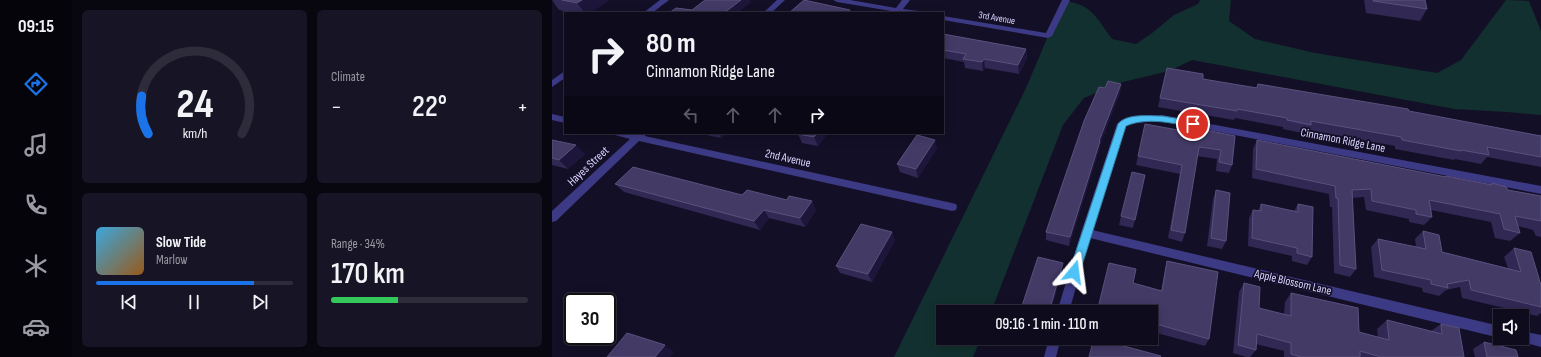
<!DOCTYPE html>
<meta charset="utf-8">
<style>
:root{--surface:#0e0b1c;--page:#171425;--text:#f1f3f6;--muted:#9b9ba3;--line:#2e2b3b;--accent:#1a73e8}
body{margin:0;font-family:"Sofia Sans Condensed",sans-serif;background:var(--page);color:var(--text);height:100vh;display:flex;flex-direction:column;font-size:15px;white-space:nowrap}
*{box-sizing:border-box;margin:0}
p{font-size:13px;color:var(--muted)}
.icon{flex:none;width:22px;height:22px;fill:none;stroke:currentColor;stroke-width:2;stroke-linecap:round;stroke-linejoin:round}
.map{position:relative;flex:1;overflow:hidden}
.details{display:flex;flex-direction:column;gap:10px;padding:10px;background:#08060f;width:480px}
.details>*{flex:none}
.hud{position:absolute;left:12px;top:12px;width:380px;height:122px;border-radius:0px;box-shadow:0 2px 10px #0003,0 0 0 1px var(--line);background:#0e0b1c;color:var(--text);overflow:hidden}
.tools{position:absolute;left:941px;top:309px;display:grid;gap:8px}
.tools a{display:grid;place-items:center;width:36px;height:36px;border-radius:0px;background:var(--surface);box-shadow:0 2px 10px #0003,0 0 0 1px var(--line);font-size:20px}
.speed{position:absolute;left:12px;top:293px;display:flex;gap:8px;font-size:20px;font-weight:700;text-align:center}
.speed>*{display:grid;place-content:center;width:52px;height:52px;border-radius:50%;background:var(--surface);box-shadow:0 2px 10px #0003,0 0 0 1px var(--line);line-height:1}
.speed .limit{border:2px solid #111;border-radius:6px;background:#fff;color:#111}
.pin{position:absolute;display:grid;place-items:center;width:34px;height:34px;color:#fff;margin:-17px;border:2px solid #fff;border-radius:50%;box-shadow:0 1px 4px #0007}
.me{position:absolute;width:44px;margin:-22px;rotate:16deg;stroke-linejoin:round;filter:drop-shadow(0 0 3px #0008)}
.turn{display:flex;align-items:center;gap:14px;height:84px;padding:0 16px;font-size:18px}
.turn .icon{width:52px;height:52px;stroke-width:2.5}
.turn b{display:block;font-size:28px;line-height:34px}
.lanes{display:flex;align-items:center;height:38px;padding:0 16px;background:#0003;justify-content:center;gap:20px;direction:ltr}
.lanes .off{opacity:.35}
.big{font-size:30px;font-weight:600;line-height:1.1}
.details .tile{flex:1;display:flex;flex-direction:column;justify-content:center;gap:6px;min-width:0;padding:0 14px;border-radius:6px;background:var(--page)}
.details .dial{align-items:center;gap:0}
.dial svg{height:104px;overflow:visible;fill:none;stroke:var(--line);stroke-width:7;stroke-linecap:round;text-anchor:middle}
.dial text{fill:var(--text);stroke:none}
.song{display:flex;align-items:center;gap:12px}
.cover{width:48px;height:48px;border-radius:6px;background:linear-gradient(135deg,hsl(200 70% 55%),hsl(30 70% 35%))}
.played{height:4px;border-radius:2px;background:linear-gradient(90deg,var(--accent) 80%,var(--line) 80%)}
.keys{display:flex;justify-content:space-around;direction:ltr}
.heat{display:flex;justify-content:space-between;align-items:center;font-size:22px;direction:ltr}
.charge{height:6px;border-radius:3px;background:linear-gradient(90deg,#34c759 34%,var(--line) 0)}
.details .tiles{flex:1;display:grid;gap:10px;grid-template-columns:repeat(2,1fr)}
.trip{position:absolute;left:384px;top:305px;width:222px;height:40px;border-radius:0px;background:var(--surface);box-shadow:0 2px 10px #0003,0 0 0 1px var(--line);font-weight:600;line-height:40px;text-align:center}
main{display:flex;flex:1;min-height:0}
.dock{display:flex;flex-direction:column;width:72px;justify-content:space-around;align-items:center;background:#06040b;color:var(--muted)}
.dock .icon{width:28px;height:28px}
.dock .on{color:var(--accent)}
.dock b{font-size:18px;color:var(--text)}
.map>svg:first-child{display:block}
.green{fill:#12302f}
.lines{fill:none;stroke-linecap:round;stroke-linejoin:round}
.minor{fill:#3d3a85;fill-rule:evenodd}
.wall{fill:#312854}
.shaded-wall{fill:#1d163a}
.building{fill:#433a66;stroke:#5a527e}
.route{fill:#4fc3f7;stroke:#337fa1}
.labels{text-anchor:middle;stroke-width:3.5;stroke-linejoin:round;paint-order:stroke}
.far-street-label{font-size:10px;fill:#d9d4ff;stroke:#130f26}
.street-label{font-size:12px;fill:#d9d4ff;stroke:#130f26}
</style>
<main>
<nav class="dock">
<b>09:15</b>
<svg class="icon on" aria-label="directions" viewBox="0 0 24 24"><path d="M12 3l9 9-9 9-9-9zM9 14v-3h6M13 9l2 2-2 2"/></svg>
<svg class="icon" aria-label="music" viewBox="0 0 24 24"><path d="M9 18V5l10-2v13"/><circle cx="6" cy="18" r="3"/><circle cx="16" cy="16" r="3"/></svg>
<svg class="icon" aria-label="phone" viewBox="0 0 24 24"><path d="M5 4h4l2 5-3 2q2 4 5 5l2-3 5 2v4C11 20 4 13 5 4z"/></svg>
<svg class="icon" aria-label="climate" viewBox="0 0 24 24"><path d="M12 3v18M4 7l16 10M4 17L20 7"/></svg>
<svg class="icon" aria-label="car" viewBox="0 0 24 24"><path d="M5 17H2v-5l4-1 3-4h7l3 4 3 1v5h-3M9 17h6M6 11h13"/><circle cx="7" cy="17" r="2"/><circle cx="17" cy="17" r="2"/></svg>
</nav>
<section class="details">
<div class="tiles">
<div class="tile dial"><svg viewBox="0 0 100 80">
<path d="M14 69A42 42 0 1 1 86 69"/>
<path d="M14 69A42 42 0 0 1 9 40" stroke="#1a73e8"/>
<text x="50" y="56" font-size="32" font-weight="700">24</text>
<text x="50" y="72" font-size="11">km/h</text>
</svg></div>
<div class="tile"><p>Climate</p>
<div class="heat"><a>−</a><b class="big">22°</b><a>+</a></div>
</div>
<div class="tile">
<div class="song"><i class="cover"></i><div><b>Slow Tide</b><p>Marlow</p></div></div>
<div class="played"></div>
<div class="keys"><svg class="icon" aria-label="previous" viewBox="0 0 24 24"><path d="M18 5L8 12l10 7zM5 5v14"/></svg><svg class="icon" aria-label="pause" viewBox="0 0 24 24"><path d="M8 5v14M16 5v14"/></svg><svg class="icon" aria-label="next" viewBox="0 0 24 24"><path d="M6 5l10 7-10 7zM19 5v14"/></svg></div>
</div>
<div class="tile"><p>Range · 34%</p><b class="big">170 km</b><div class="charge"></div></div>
</div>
</section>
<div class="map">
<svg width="989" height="357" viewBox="0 0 989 357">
<rect width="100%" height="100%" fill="#130f26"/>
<!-- green -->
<path class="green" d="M648 0H679L677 21 703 39 763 53 885 73 909 60 954 0 977 1 989 31V115L955 112 902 109 640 60 617 71 571 82 532 98 511 125 439 312H391V338H429L421 357H342L474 88 496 36 513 1C540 4 546 20 560 39L584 44 600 33 622 15 646 4Z"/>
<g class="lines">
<!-- minor -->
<path class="minor" d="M108 0H117L100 13H91Z
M225 0H233L219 13H211Z
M281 0H298L344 8 350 0H358L351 9 367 11 368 13H351L285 2Z
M510 0H518L500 36 496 38 391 20V16L494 33Z
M13 71V78L0 87V80Z
M0 114 13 117V123L0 120Z
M610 115 989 186V194L610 121 581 123 574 126 540 230 948 326V338L538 238 517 312H505L529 233 565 124C574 113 597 116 610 115Z
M61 133H93V136L400 203 404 204 405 207 404 210 400 211 87 141 4 221 0 222V211L78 139 63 135Z
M970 331 989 335V347L966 341 964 338H970Z
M497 338H509L504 357H492Z"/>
</g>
<!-- wall -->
<path class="wall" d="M0 0H57L38 13H23L7 10Z
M812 0H873L875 9 868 21 814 13Z
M391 34 474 49 475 58 467 74 433 68 431 71 413 68 412 62 391 58Z
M615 68 651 79 704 88 706 84 987 136 989 134V167L935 157 929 164 903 159 902 160 843 149V146L756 130 755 134 731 129V127L683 118 682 120 606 107Z
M569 84 568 93 548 145 547 150 517 246 494 240V232L553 88Z
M638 127 683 136 680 165 677 173 664 171 665 159 645 156 633 233 630 242 616 238 628 174 584 165 586 156 636 132Z
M145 133H174L169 138Z
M246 133H276L266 146 250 143 246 134Z
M0 140 33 154 16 169 0 165Z
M705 140 893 177 894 176 939 184 940 183 956 190 989 196V237L984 236 981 230 966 226 968 233 958 241 943 238 939 222 879 210 880 217 872 225 857 222V219L814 210 812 197 800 198 804 269 798 277 782 273 780 207H778L777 194 700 178 701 149Z
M385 148 366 178 348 172 345 164Z
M593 175 581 228 567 225 569 216Z
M63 184 190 195 264 210 253 227 217 218 208 230 72 192Z
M664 190 674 241 670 249 655 246 661 199Z
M709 204 742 211 746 204 760 257 755 265 740 261V256L696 246 697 218 701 210 706 211Z
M871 231 890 252 956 268 952 257 962 248 989 285V313L985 316 910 298 908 287 894 290 887 296 871 292 870 288 822 277 819 247 826 239 864 247 863 239Z
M343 240 320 282 288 273 284 266Z
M615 261 657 339 653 346 601 332 603 319 599 318V312H577L575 311 581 283 609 291 613 269Z
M692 283 707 308 732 314 733 302 739 293 807 332 826 337 825 329 835 320 879 331 889 324 912 357H732V351L704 344V350L698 357H694L681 353 687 292Z
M932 342 966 357H923L921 349Z"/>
<!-- shaded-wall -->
<path class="shaded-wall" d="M30 0H57L38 13H33L25 3Z
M189 0H198L199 2 186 13H172Z
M474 49 475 58 467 74 466 65Z
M432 59 433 68 431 71 430 62Z
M569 84 568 93 548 145 547 150 517 246 518 237 547 141Z
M166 133H174L169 138Z
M265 133H276L266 146 262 137Z
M383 140 385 148 366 178 364 169Z
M24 145 33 154 16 169 7 160Z
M260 201 264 210 253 227 248 218Z
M212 210 217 218 208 230 202 221Z
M340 232 343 240 320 282 316 274Z
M511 263 510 271 499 312H497Z
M113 345 122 352 118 357H103Z"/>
<!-- building -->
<path class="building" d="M10 0H30L25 3Z
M153 0H189L172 13H117L124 8 140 10Z
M252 0 298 10 296 13H237Z
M821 0H873L875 9 821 1Z
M391 34 474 49 466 65 432 59 430 62 411 59 414 54 391 50Z
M615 68 651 74V79L705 88 706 84 856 109 857 111 989 136V157L935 147 937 155 909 150V151L850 140 849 137 759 121V125L735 120V118L685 109V111L608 98Z
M556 81 569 84 547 141H548L518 237 494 232 532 121 547 87 553 88Z
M593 124 637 132 638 127 683 136 680 165 667 162 669 150 647 147 633 233 619 230 630 165 586 156Z
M246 133H265L262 137 246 134Z
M365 135 383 140 364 169 345 164Z
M0 140 24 145 7 160 0 158Z
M705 140 894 177V176L940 185V183L954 187 956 190 989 196V221L963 216 968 233 952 229 948 214 877 200 880 217 864 214V210L820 201 819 189 800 190 804 269 788 265 786 199 784 198 783 186 704 169Z
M81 167 190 195 195 190 235 200 237 196 260 201 248 218 212 210 202 221 63 184Z
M580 172 593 175 583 220 569 216Z
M664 190 678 193 674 241 659 238Z
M709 204 746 212V204L761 207 760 257 745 253V248L700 238 701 210 709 211Z
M309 224 340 232 316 274 284 266Z
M871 231 887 235 890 252 969 272 962 248 979 252 989 285V307L919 290 917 280 895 284 896 288 879 284V280L830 270 826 239 874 249Z
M486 257 511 263 497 312H468Z
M615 261 666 272 657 339 604 324 606 312 576 304 575 312H545L557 263 584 269 581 283 610 291Z
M692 283 708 287 707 308 739 316V293L806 308 807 332 837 340 835 320 890 334 889 324 907 328 912 357H829L808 351V357H749L739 354V343L705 334 704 350 686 345Z
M75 333 113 345 103 357H55Z
M542 338H570L568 345 609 356 608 357H537Z
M932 342 964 350 966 357H935Z"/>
<!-- route -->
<path class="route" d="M610 116 641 121 645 124 641 127C619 123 595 117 574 126L528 272 526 276 522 277 519 276 517 272 566 124C575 113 597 116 610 116Z"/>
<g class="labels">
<!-- far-street labels -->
<g class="far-street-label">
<text transform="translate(445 17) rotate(10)" y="4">3rd Avenue</text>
</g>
<!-- street labels -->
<g class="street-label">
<text transform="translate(791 140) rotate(11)" y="4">Cinnamon Ridge Lane</text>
<text transform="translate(236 158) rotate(13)" y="4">2nd Avenue</text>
<text transform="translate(36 166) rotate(-43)" y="4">Hayes Street</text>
<text transform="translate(741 282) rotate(13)" y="4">Apple Blossom Lane</text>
</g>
</g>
</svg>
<div class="tools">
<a><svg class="icon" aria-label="sound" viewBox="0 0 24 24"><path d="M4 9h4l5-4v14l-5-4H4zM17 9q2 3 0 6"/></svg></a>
</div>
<div class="speed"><div class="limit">30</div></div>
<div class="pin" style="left:641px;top:124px;background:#d93025"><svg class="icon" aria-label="arrive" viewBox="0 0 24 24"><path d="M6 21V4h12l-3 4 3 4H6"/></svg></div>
<svg class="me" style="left:522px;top:272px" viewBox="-20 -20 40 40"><path d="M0-17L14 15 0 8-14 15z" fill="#4fc3f7" stroke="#fff" stroke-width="4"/></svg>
<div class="trip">09:16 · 1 min · 110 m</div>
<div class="hud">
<div class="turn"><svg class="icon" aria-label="right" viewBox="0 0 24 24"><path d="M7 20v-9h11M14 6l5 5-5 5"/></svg><div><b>80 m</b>Cinnamon Ridge Lane</div></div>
<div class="lanes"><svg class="icon off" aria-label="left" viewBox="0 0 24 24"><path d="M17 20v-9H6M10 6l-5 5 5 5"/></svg><svg class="icon off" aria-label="ahead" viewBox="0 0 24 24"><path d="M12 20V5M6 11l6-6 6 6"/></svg><svg class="icon off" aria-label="ahead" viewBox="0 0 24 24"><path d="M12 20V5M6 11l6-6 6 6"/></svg><svg class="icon" aria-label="right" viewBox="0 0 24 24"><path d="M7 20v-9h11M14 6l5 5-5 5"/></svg></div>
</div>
</div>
</main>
